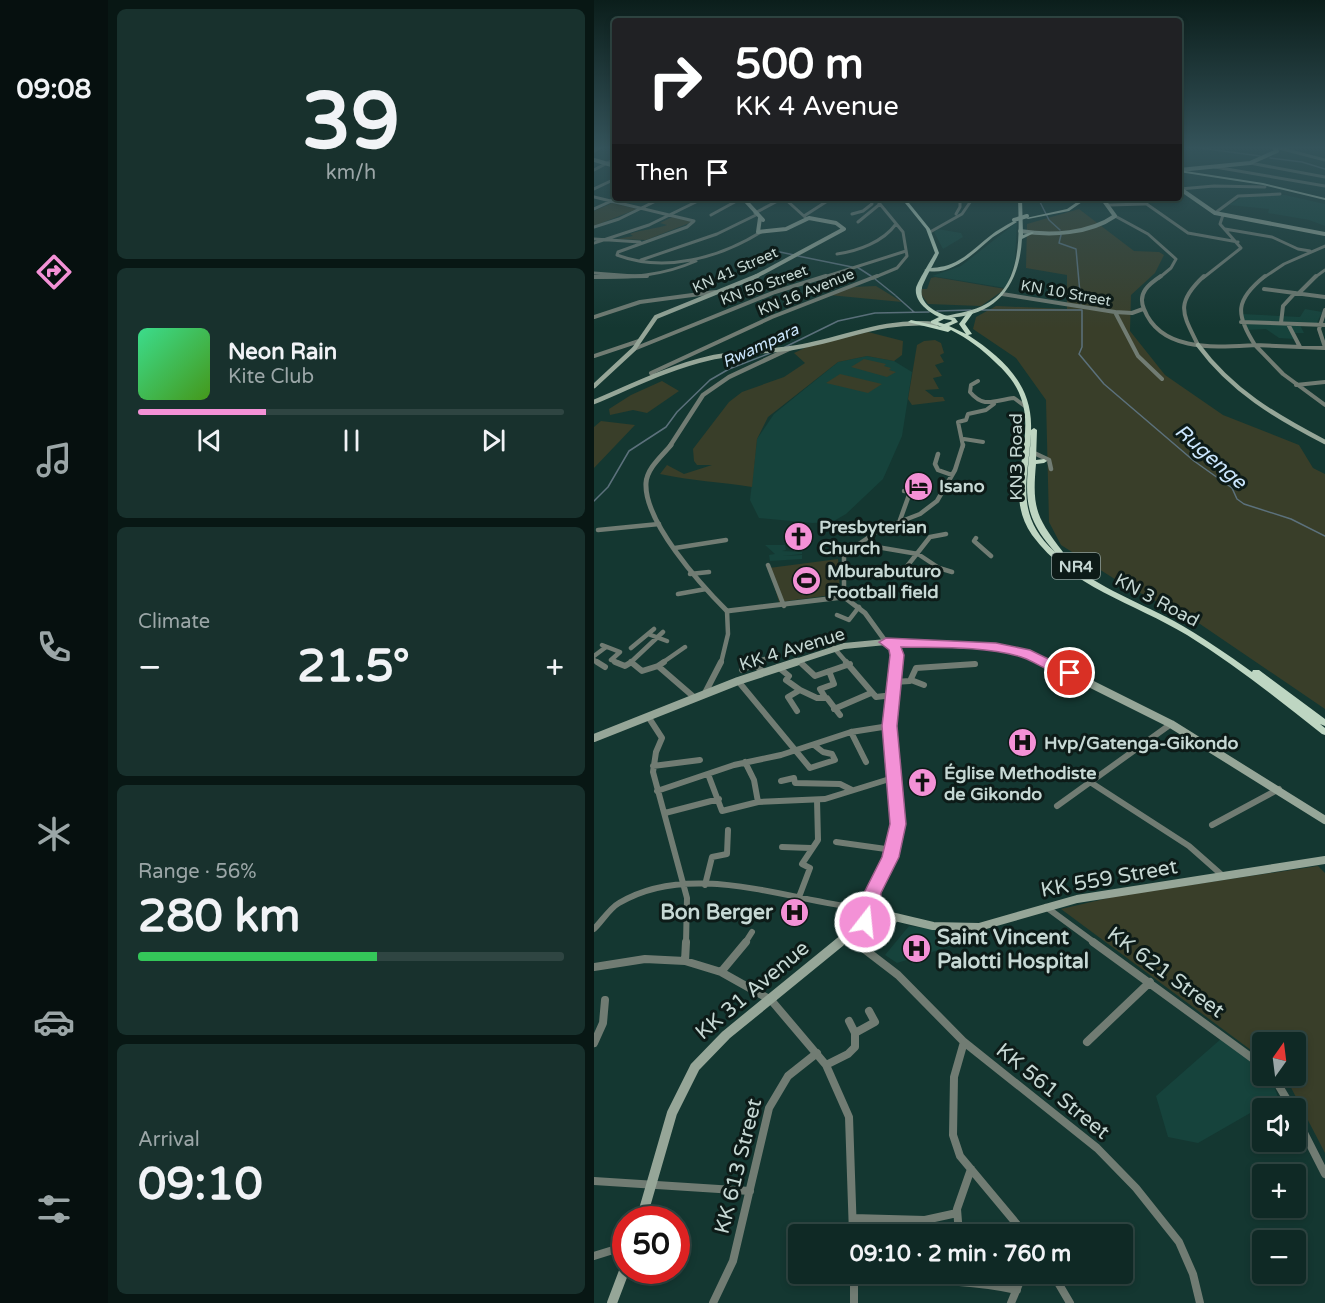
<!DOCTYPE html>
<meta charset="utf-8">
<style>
:root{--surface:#0f2925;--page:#18312d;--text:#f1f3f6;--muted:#9ba6a7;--line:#2f4542;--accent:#f391d6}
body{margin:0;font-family:"Varela Round",sans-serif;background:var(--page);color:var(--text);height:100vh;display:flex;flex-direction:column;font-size:22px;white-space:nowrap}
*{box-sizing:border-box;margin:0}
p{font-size:20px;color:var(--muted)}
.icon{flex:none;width:33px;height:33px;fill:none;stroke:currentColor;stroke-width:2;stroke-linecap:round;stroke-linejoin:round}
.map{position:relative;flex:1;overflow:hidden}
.sheet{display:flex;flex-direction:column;gap:9px;padding:9px;background:#081714;width:486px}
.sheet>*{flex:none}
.top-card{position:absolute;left:18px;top:18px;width:570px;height:183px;border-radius:6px;box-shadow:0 3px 9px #0003,0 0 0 2px var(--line);background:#202124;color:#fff;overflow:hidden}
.needle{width:39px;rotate:14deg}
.buttons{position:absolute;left:658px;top:1032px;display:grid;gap:12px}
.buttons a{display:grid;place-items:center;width:54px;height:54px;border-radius:6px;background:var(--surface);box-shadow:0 3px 9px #0003,0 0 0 2px var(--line);font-size:30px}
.speed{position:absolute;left:18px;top:1206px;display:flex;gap:12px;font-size:30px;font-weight:700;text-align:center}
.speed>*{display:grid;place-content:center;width:78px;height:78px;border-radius:50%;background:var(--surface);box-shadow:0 3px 9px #0003,0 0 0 2px var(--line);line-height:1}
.speed .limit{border:9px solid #d22;background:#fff;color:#111}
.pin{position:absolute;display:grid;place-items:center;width:51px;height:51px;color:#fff;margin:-26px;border:3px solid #fff;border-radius:50%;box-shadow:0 2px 6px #0007}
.me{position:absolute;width:66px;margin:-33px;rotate:16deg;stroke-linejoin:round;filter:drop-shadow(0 0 4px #0008)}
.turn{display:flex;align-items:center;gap:21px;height:126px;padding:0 24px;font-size:27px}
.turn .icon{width:78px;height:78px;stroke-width:2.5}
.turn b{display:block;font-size:42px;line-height:51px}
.then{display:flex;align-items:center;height:57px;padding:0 24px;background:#0003;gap:12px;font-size:22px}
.big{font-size:45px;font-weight:800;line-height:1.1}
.sheet .tile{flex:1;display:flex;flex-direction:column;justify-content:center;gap:9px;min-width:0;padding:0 21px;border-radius:9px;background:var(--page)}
.sheet .dial{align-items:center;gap:0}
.dial b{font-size:78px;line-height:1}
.song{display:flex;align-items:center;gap:18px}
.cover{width:72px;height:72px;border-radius:9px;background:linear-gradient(135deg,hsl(150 70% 55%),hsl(100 70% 35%))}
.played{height:6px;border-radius:3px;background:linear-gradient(90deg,var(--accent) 30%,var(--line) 30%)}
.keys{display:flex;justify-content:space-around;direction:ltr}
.heat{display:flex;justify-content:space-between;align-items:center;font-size:33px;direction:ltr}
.charge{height:9px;border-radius:4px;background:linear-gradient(90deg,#34c759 56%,var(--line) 0)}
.trip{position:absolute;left:194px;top:1224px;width:345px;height:60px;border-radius:6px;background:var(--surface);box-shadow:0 3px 9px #0003,0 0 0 2px var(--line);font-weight:800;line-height:60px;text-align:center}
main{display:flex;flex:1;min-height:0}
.menu{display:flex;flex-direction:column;width:108px;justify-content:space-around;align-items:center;background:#06100f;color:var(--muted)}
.menu .icon{width:42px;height:42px}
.menu .on{color:var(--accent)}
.menu b{font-size:27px;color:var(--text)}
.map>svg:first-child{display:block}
.built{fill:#16433c}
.green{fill:#393e29}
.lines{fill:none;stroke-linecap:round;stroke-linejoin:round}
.stream{stroke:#5c717c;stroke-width:1.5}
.minor-far4{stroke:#717c73;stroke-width:3}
.minor-far3{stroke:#717c73;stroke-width:4}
.minor-far2{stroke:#717c73;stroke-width:4.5}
.minor-far1{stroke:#717c73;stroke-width:6}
.minor{stroke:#717c73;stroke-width:8}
.tertiary-far2{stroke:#717c73;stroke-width:3}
.tertiary-far1{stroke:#717c73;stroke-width:4.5}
.tertiary{stroke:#717c73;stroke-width:5}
.secondary-far4{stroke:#96a698;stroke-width:4}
.secondary-far3{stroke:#96a698;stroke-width:4.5}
.secondary-far2{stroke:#96a698;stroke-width:6}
.secondary-far1{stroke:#96a698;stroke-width:8}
.secondary{stroke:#96a698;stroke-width:10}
.primary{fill:#b2c7b5;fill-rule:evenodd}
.trunk{fill:#bed6c2;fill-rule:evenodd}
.primary-bridge{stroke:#b2c7b5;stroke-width:4}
.route{fill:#f391d6;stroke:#9e5e8b;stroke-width:1.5}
.labels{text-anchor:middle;stroke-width:6;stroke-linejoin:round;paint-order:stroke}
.far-street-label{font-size:15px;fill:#c6d8d4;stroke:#0d1b18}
.far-water-label{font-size:16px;font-style:italic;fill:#cbe6fd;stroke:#0d1b18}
.shield{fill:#0d1b18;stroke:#8e9f9c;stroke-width:1.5}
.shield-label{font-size:16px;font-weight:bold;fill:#c6d8d4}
.street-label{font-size:18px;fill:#c6d8d4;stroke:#0d1b18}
.poi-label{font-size:18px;font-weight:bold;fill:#c6d8d4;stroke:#0d1b18;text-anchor:start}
.water-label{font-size:20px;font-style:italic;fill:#cbe6fd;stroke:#0d1b18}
.near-street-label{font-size:21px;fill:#c6d8d4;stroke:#0d1b18}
.near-poi-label{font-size:21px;font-weight:bold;fill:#c6d8d4;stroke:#0d1b18;text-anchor:end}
</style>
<main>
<nav class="menu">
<b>09:08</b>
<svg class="icon on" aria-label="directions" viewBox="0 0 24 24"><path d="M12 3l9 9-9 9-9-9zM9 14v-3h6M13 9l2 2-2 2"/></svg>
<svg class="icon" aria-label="music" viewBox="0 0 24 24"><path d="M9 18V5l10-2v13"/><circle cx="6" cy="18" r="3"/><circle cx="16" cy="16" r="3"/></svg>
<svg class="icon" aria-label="phone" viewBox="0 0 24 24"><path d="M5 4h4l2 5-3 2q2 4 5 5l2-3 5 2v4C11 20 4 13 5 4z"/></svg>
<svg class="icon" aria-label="climate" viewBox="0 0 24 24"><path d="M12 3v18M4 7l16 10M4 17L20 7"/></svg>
<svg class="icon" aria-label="car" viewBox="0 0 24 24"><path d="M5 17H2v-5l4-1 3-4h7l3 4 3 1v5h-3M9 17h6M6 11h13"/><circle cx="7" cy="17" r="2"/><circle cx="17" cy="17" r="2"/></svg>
<svg class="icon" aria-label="filters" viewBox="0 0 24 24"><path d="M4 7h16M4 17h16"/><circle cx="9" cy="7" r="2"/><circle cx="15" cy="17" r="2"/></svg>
</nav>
<section class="sheet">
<div class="tile dial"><b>39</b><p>km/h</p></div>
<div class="tile">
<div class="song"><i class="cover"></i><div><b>Neon Rain</b><p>Kite Club</p></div></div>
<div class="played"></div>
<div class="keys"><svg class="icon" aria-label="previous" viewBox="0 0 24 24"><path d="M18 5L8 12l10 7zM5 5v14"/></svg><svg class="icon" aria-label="pause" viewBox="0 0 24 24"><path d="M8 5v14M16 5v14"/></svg><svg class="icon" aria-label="next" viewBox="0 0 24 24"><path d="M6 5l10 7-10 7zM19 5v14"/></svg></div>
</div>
<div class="tile"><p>Climate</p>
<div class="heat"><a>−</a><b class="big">21.5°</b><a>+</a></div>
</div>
<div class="tile"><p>Range · 56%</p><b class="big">280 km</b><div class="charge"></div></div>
<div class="tile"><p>Arrival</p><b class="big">09:10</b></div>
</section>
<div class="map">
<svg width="731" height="1303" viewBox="0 0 731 1303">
<rect width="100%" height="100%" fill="#143731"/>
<!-- built -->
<path class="built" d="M691 195 731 204V226L715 220 674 213 675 209 635 205 650 196Z
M423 222 421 261 412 288 338 276 367 266Z
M344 229 367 233 369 237 349 249 340 232Z
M711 309 728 312 723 323H705L710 333H699L701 339 685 338 672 329 653 330 648 314 706 317Z
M273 356 300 361 318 372 308 436 289 479 252 514 238 522 218 523 165 518 156 500 163 439 180 414 244 362Z
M171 545H191L192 550 188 551 208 552V554L188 556 208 555V559L176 561 175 555 181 554Z
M315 926 369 933 370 942 303 963 291 955Z
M628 1038 669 1067V1076H676L684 1097 604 1143 574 1137 562 1096Z"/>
<!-- green -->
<path class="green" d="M18 203 43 209 0 226V211Z
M485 209 540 251 565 252 570 255 561 273 537 295 536 331 571 375 629 415 705 445 719 468 731 474V709L606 624 527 583 467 545 455 522 452 400 422 358 379 329 382 317 402 306 473 309V275L432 268 433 224Z
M80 216 98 222 52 240 23 239 39 236 36 234C45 230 67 228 73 225L66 223Z
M341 277 411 289 387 306 334 304 327 294 328 289H333L337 278Z
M282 286 308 302 235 295 257 287Z
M274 332 309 341 308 355 300 361 273 356 244 362 174 417 163 439 158 487C127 482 97 481 66 474L73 465 90 474 118 465H103L100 461 99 449 135 402 148 392 190 377 211 363 200 353 217 345Z
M341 340 347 343 350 353 346 355 350 362 341 365 348 376 339 378 345 389 331 390 340 397H349L351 401 318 405 314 399 323 345 330 341Z
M270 359 292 364 290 366 297 368 295 370 302 372 293 377 257 367Z
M246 374 288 384 274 393 232 383Z
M68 381 85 391 53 413 39 410 16 415 15 409 37 395Z
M7 421 41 425 0 468V427Z
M244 559 246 594 185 602 175 568Z
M724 866 731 873V1153L691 1076H702V1042H669V1059L467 909 523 896Z"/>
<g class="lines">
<!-- stream -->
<path class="stream" d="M606 148 666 156
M676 158 708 162 731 169
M444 198 455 220 466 230
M467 235 465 243 482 249 487 304
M186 252 200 255
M204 256 258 267
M263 267 277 276
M281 279 301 295
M302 296 320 312
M388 310H488V347L485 354 510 384 600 461 638 488 643 499 650 504 697 519 731 536
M343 311 377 310
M191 347 244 321 281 313 335 312
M0 501 14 487 35 451 72 427 83 412 116 380 135 369 179 352"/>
<!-- minor-far4 -->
<path class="minor-far4" d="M651 146H676
M726 146 731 147
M681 147 731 160
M0 151 9 146
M656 163 731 177
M621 167 731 186
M0 170 21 159
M0 189 21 179
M586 189 620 186 671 187
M0 197 100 221 93 227 24 252 23 255C71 273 125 258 167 232
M190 198 211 217
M544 198 594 233 644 242
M514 205 551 204
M0 209 24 198
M161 213 189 198
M621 213 644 196 686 194
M258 214 269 211 278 204 277 198
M117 215 148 198
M210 216 238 198
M521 216 554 234 582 259 577 268 565 278
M264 222 286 204
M0 227 25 219 68 198
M631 229 678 237 704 249 716 251
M0 239 46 242
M0 243 55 225 110 198
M243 254C264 251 289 242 302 224
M47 260 123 234 162 215
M0 273 40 276
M0 277C36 278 68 276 102 261
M227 278 312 251
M279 278 303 268 313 256 309 232 281 198
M609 278 647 248 626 224 629 215
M669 278 690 264 731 246
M720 278 731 270"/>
<!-- minor-far3 -->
<path class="minor-far3" d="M567 276C555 284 543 293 550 309 567 353 623 347 661 345L689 374 731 405
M671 276C641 300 641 314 661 345L731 348
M0 277 53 276
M670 289 731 297
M705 293 722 276
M408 294 521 312 544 356 568 379
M731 310 725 329 731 347
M521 312 538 313 549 309
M0 317 46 302 121 292
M647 322 731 325
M687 323 689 306 701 293
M694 324 706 347
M604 345C589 314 580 304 610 276
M40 349 181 292 232 276
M0 356 45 341
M60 376 57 373 178 317 283 276
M384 381 377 385 376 392C390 409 401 400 420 398L432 407
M702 385 731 382
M370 439 389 442
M369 446 364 422 372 420 374 414 392 410 400 404"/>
<!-- minor-far2 -->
<path class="minor-far2" d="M438 452 455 460 457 469
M344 454 341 464 344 470 358 475
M306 520 315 495V491H310
M4 530 65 524
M382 538 380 541 397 556
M265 544 324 554 345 568 358 572
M81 548 132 540
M174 565 190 606
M314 565 336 537 352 534
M96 574 115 572
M84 594 112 589
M250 597V554L287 529 326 514 343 501 361 470 369 445
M243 615 255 620 265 607
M54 634 73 641
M8 645 26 652 17 660 25 663
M37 648 60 629
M240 648 253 663
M0 656 12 647
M152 659 158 663
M0 660 5 663
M204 660 208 663
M36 663 69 632
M68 663 91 647
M127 663 134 634 133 611
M161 663 170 659"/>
<!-- minor-far1 -->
<path class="minor-far1" d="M3 662 11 667
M21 662 31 666 36 663
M37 662 48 671 64 666 101 698
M156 662 170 672
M206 662 221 676 256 664
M252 662 282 697 299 695
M64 666 70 662
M184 667 195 676 192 680 206 690 194 697 203 711
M148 670 164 662
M317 680 330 685
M144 681 216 768 241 760 238 754 229 752 220 745
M300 682 316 681 322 668 381 664
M206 690 223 698H233L246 715
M111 693 127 662
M231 697 226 689 240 684 235 671
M240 709 277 693
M55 718 68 738 62 752 59 772 93 898 92 943
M257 732 272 762
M151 762 160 780 164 802
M59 766 106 760
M114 774 128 811 164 802 231 799 302 777
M187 781 200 778 201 783 246 784 258 790
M496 782 595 846 629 876
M63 791 140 765 187 755 257 732 295 726
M463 806 577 724
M71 813 125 799
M618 825 685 789
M242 842 299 850
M188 847 217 848
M111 885 118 857 133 854 134 830
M205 897 216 868 208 864 224 840 223 800
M452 907 501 943
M0 929C8 921 16 908 25 903 95 861 188 898 263 908
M253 935 263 943
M151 943 158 932"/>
<!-- minor -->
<path class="minor" d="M261 942 304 975 370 1042 503 1148 542 1188 585 1242 599 1274 606 1303
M499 942 669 1066
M91 961 92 942
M0 967 51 959 91 961 127 972 177 1000 232 1065 255 1117 259 1234
M127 972 152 942
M261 1033 281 1022 275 1011
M370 1042 360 1077 359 1135 366 1156 431 1234
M493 1042 556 982
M0 1043 9 1023 11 1000
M232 1065 254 1054 261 1047V1033L255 1021
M679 1076 698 1108
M702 1117 731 1174
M0 1181 156 1191
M259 1218 331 1220 363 1213
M365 1234 363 1209 377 1169
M0 1256 32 1246
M459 1274 476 1303
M260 1275V1303
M260 1277C314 1280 370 1279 423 1290
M119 1303 139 1261 175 1108 194 1076 223 1053
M417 1303 429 1274"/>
<!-- tertiary-far2 -->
<path class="tertiary-far2" d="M362 214 366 207V198
M336 232 368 214 379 198"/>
<!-- tertiary-far1 -->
<path class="tertiary-far1" d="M76 446 109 395 135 377 197 348"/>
<!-- tertiary -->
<path class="tertiary" d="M77 445C68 456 53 468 52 483 50 522 107 585 133 611L250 597 271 613 292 642"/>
<!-- secondary-far4 -->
<path class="secondary-far4" d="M0 160 21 166
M585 170 656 163 683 151 679 146
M585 188 621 213 731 234
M149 198 169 220
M487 199 509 200
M426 231C457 236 495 234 521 216L508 198
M159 278 250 229 242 223 215 218 192 229 164 232 166 218"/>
<!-- secondary-far3 -->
<path class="secondary-far3" d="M604 345C638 391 681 416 731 442
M0 386 40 349 62 317 163 276
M0 402C38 386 76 367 116 358 143 352 171 352 198 348 252 340 284 319 342 324"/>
<!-- secondary-far2 -->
<path class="secondary-far2" d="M294 643 301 648 302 663
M198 663 250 646 292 642 402 647 431 653 457 663"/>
<!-- secondary-far1 -->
<path class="secondary-far1" d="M453 662 577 724 731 820
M0 738 144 681 202 662
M263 908 339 926 385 927 483 899 731 860
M257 918 271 922 299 920
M256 933 257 918 284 883 302 836V777L295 726 302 662
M244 943C266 925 274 923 279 893"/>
<!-- secondary -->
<path class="secondary" d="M47 1220 78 1113 101 1067 132 1035 246 942
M18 1303 32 1266"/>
<!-- primary -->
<path class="primary" d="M585 170 669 183 731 198V200L669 185 585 172Z
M424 198H428L429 235 438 232 440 233 428 239C425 287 402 317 351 318V316C366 313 379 311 392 304 429 285 425 233 424 198Z
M489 198H494L475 211 434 219 432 218 473 209Z
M420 221 423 222C415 227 407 232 399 237 380 253 356 278 330 270 338 267 348 268 357 264 372 258 383 246 396 236 403 230 411 226 420 221Z"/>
<!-- trunk -->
<path class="trunk" d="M307 198H311L336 229 345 253C342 260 329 282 328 288 324 306 347 315 361 318L364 322 355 326 372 334 365 324 374 312H378L379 313 371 324 378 334 374 335C409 358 439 385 437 430L440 428 443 430 442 460 450 459 453 461 450 463 442 464C438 508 442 517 469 552L468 554H463C497 584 540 600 580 621 607 636 633 654 658 672L659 670H665L731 719V726L726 724 731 728V735L728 734C684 699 640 664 593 635 540 603 476 587 438 535 407 491 443 442 427 398 422 383 412 372 401 362 388 349 373 338 357 330L354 332 314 322 317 320 348 327 337 323V321L345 317C334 312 320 301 322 288 324 281 337 260 341 253L332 229ZM350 319 357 320 358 321 350 324 344 322ZM437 434C436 462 427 495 440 522 445 533 453 543 461 552 420 515 434 481 437 434Z"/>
<!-- primary-bridge -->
<path class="primary-bridge" d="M420 220 433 216"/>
</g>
<!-- sky -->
<linearGradient id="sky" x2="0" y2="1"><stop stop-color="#0b1e1b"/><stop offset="0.45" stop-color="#34535a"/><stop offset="1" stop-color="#34535a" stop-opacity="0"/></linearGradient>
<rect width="731" height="328" fill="url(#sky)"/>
<!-- route -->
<path class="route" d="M292 638 402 643 436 650 483 673 481 676C464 680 441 660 424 656 387 646 346 648 307 647L310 655 303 726 312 824 305 857 287 893 285 912 277 927H265L262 922 268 911 270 893 288 857 296 824 288 726 296 655 295 650 285 642Z"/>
<!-- icons -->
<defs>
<symbol id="hotel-disc" viewBox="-11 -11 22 22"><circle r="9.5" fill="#f391d6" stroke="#0d1b18"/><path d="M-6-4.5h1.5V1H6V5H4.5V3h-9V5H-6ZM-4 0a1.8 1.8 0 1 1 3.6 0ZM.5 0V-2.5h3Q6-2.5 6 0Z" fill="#111"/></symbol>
<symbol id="church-disc" viewBox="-11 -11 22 22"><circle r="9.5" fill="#f391d6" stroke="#0d1b18"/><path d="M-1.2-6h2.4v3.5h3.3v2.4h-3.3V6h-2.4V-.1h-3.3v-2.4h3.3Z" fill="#111"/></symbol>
<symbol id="stadium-disc" viewBox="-11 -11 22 22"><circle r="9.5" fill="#f391d6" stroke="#0d1b18"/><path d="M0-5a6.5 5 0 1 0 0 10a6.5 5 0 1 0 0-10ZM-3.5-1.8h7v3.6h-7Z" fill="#111"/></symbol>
<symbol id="hospital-disc" viewBox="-11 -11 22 22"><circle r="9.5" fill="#f391d6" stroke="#0d1b18"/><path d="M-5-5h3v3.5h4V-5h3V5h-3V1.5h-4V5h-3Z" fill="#111"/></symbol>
</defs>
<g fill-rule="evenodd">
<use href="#hotel-disc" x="308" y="470" width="33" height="33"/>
<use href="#church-disc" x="188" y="520" width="33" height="33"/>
<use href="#stadium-disc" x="196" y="564" width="33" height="33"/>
<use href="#hospital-disc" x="412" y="726" width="33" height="33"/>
<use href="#church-disc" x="312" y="766" width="33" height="33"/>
<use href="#hospital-disc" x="184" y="896" width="33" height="33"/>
<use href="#hospital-disc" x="306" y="932" width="33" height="33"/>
</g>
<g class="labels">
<!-- far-street labels -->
<g class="far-street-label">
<text transform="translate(141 270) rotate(-24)" y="5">KN 41 Street</text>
<text transform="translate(170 285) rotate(-20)" y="5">KN 50 Street</text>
<text transform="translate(212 292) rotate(-22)" y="5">KN 16 Avenue</text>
<text transform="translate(472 293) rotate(10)" y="5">KN 10 Street</text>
</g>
<!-- far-water labels -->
<g class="far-water-label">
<text transform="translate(166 345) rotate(-25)" y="6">Rwampara</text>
</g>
<!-- shield labels -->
<rect class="shield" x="458" y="553" width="48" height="26" rx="4.5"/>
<g class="shield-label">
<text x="482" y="572">NR4</text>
</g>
<!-- street labels -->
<g class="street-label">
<text transform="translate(422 457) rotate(-90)" y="6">KN3 Road</text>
<text transform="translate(563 600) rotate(28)" y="6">KN 3 Road</text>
<text transform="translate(198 649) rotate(-17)" y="6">KK 4 Avenue</text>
</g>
<!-- poi labels -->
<g class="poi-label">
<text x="345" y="492">Isano</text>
<text x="225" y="533">Presbyterian<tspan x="225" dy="21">Church</tspan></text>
<text x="233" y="577">Mburabuturo<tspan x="233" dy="21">Football field</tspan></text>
<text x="450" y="749">Hvp/Gatenga-Gikondo</text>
<text x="350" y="779">Église Methodiste<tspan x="350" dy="21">de Gikondo</tspan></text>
</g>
<!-- water labels -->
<g class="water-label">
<text transform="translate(617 456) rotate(41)" y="7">Rugenge</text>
</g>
<!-- near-street labels -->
<g class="near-street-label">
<text transform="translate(515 878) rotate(-10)" y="7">KK 559 Street</text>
<text transform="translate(572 972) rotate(36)" y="7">KK 621 Street</text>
<text transform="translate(158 990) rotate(-40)" y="7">KK 31 Avenue</text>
<text transform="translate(459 1091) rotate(39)" y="7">KK 561 Street</text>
<text transform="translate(144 1166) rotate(-76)" y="7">KK 613 Street</text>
</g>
<!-- near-poi labels -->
<g class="near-poi-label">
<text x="179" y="919">Bon Berger</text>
<text x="343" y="944" text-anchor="start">Saint Vincent<tspan x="343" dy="24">Palotti Hospital</tspan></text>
</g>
</g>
</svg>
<div class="buttons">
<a><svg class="needle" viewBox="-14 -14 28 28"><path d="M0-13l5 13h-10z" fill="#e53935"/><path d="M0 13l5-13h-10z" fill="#9ba6a7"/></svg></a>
<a><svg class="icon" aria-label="sound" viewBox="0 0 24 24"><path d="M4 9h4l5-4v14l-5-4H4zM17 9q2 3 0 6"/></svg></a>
<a>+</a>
<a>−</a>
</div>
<div class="speed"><div class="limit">50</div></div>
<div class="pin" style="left:476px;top:673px;background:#d93025"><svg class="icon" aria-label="arrive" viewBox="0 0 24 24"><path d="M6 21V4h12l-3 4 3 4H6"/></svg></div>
<svg class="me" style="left:271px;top:922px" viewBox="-20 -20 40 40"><circle r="17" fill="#f391d6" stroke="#fff" stroke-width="3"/><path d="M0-11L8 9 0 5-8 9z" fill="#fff"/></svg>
<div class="trip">09:10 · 2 min · 760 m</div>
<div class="top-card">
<div class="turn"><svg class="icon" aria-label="right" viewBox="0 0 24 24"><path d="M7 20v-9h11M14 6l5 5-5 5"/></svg><div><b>500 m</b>KK 4 Avenue</div></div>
<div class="then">Then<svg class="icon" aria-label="arrive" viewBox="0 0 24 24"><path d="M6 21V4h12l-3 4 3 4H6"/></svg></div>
</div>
</div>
</main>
